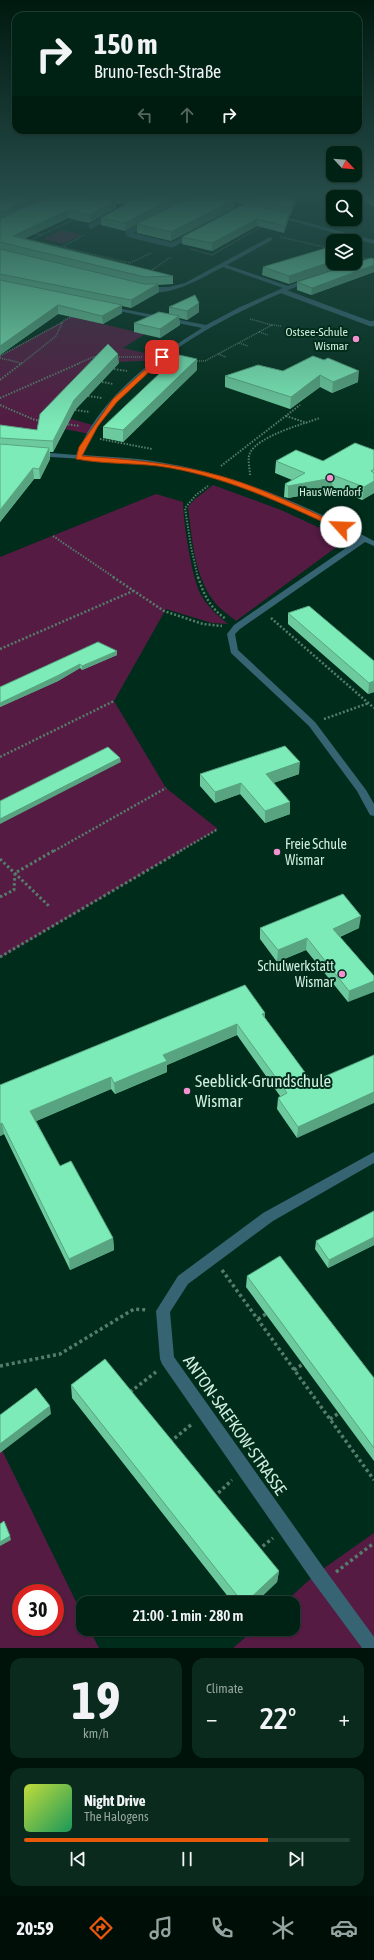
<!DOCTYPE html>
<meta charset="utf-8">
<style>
:root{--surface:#002214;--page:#0a2a1d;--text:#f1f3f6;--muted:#95a4a0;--line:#223f34;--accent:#ea580c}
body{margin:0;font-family:"Asap Condensed",sans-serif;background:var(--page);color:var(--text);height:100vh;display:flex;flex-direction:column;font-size:15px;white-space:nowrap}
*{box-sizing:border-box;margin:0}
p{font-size:13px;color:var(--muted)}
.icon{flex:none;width:22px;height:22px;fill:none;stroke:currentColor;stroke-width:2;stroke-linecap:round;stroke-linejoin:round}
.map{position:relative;height:1648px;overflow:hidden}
.drawer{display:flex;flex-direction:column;gap:10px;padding:10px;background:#00130b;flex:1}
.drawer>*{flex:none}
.banner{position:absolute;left:12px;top:12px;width:350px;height:122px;border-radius:12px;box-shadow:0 1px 3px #0004,0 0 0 1px var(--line);background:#002214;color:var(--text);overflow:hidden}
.needle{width:26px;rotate:116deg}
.buttons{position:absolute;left:326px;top:146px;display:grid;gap:8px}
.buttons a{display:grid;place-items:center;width:36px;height:36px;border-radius:8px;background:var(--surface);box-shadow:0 1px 3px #0004,0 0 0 1px var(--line);font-size:20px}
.speed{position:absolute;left:12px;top:1584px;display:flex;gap:8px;font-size:20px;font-weight:700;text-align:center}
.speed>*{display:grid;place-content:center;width:52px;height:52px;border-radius:50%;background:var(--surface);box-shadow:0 1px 3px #0004,0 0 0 1px var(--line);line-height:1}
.speed .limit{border:6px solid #d22;background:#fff;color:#111}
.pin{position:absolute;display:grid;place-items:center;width:34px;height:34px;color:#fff;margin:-17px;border-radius:8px;box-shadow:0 2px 6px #0006}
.me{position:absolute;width:44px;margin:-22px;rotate:295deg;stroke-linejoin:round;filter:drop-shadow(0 0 3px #0008)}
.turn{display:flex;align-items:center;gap:14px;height:84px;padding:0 16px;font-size:18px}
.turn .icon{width:52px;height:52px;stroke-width:2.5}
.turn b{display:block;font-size:28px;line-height:34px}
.lanes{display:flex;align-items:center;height:38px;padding:0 16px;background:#0003;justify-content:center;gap:20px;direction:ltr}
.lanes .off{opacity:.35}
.big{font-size:30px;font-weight:600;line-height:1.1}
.drawer .card{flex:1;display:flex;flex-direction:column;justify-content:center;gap:6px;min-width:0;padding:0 14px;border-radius:12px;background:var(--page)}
.drawer .dial{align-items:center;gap:0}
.dial b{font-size:52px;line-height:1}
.song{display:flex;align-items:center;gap:12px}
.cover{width:48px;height:48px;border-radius:6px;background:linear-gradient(135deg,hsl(70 70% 55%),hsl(150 70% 35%))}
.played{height:4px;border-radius:2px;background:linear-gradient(90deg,var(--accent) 75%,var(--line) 75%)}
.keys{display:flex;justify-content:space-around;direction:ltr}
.heat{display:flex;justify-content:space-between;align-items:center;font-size:22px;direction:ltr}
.drawer .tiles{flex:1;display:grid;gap:10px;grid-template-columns:1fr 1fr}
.card:last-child{grid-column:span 2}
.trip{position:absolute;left:76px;top:1596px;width:224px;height:40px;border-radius:12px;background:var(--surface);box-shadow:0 1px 3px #0004,0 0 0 1px var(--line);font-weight:600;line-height:40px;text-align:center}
.menu{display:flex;height:64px;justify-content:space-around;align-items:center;background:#000e08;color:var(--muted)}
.menu .icon{width:28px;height:28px}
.menu .on{color:var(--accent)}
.menu b{font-size:18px;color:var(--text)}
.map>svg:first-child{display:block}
.green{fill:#551b43;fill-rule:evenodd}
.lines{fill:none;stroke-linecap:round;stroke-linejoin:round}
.path-far4{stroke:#567d6c;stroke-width:1.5;stroke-dasharray:1 1;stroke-linecap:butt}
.path-far3{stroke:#567d6c;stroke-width:2;stroke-dasharray:1.5 1.5;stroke-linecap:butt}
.path-far2{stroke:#567d6c;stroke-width:2.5;stroke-dasharray:2 2;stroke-linecap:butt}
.path-far1{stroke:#567d6c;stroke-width:3;stroke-dasharray:2.5 2.5;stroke-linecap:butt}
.path{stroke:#567d6c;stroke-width:3.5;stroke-dasharray:3 3;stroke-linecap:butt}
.service{stroke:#366473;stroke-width:5}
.minor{fill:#366473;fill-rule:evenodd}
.wall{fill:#6cca9e}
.shaded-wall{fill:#58a481}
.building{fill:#7debb8;stroke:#58a481}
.route{fill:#ea580c;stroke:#983908}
.poi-dot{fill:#f590d1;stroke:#002d1b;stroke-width:1.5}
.labels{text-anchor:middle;stroke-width:4;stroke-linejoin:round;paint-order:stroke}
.far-poi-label{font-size:12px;fill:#d0eddd;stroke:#002d1b;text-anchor:end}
.poi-label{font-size:14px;fill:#d0eddd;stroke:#002d1b;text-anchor:start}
.near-poi-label{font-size:17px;fill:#d0eddd;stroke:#002d1b;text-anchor:start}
.near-street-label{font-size:17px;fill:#d0eddd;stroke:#002d1b}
</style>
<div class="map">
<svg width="374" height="1648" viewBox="0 0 374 1648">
<rect width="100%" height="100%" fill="#002d1b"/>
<!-- green -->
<path class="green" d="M62 230 82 235 63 244 43 239Z
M81 311 82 319 145 334 123 348 162 357 158 360 120 362 104 359 68 418 96 426 90 434 64 429 42 433 0 430V356Z
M213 485 281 510 346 540 236 621C228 614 218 608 213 600 194 574 192 538 188 507L194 500Z
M156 494 183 502C183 521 192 579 201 595 208 607 217 615 228 624L212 623 166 609 114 701 166 788 218 829 0 958V557Z
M0 1446 83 1616V1629H89L99 1648H0ZM21 1593H55V1627H21Z
M374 1533V1648H233L255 1629H293V1603H284L317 1573Z"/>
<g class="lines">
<!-- path-far4 -->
<path class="path-far4" d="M35 233 41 235 77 218
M280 237 333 249
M23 238 130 263 151 253
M31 240 41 235
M62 247 84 235
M190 249 212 255 262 226
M355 255 370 260
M149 272 171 257
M272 325 281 326
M259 332 268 335
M239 343 248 346
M147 347 156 348
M218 354 226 357
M0 356 63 322
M117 357H142
M0 358 21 363
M195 361H205L272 325 250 319
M21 364 56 336 63 321 74 315
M77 364 93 357H98"/>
<!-- path-far3 -->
<path class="path-far3" d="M114 369 127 371
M0 380 22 363
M102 382 113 384
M88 396 102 398
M0 398 80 363
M0 405 35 420 42 421
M75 410 90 412
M286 416 307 423
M65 424 80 426
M100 439 152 449
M221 466 300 405
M250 475C250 469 247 459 250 453 258 436 303 424 320 418
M53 536 115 578
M198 578 191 547 185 508 196 495 208 486"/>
<!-- path-far2 -->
<path class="path-far2" d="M113 577 164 611 203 624 222 626
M198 577C204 595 210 608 226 619
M271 618 374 708
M0 649 133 591
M324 719 369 703
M0 757 114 701
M54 851 166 788
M180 851 218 829"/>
<!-- path-far1 -->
<path class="path-far1" d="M0 859 50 907
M0 897 14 890 15 873 55 850
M0 957 182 850"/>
<!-- path -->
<path class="path" d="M222 1270 374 1480
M258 1319 266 1314
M0 1366 60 1354 134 1309 147 1310
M294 1370 303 1364
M130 1392 156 1372
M330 1419 339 1413
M170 1442 192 1424
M214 1497 232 1480
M258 1550 273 1538
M336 1572 374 1543"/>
<!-- service -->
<path class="service" d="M147 223 128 233 130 235 172 245 193 234
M91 226 111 215
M282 291 371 324 374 323"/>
<!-- minor -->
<path class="minor" d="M219 201 252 208 254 209 252 210 221 203Z
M274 214 374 240V244L274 216Z
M270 237 272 238V240L227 265 288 286 308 278 311 280 310 281C231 313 148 353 99 425 92 434 88 445 83 455 112 457 141 458 170 464 242 477 310 507 374 541V546L365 542 240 629 235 634 238 650 315 722 366 790 374 804V816L370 815 357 791 309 726 231 653 227 634 234 625 359 539C300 508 238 481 172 468 128 459 82 460 38 456L35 454 38 452 76 455C81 445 86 434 92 425 120 383 160 354 202 328L109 309 106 307 107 306 206 325 240 307 283 288 223 267C205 276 163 302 143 289L146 287H169L185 283Z
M374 1152V1163L273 1221 188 1284 170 1312 174 1357 323 1567 374 1637V1648H362L311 1579 162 1364 160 1359 156 1311 178 1276 263 1213Z"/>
</g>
<!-- wall -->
<path class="wall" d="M4 196H188V197L125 231 101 225V218L125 204H116V208L89 223 68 218 24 239 173 276V284L158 285 159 292 131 308 122 306V313L103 324 58 314 0 355V198Z
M192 196H295V203L290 216 289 215 288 221 284 233 257 226 212 251 182 244V237L245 204V203L241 204 234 202V208L171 241 137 233V224Z
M355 196H374V207Z
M333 246 289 284 262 275 263 267Z
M374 259V272L311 295 297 290V282Z
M169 307 199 312 187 320 179 318 180 325 160 338 134 332V323L169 314Z
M313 356 358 382 332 393 320 387 290 409 225 387V376L283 371Z
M119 363 75 410 53 452H50V459L40 479H34L0 522V425L37 430Z
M197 370 123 442 103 438V427Z
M374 450V493L362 500 332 487 326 491 288 498 284 497 285 484 292 480 275 473 276 461H323Z
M288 613 374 661V692L368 694 288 624Z
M117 651V655L82 670 80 668 58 681 0 707V687Z
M200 774H299L273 783 290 814 265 823 240 794 215 803 200 786Z
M260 928H359L340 937 374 976 348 1002 306 950 277 962 260 939Z
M245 985 265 1018 312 1082 297 1138 277 1109 278 1098 280 1096 237 1035 167 1065V1072L115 1094 111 1089 36 1121 60 1166 113 1238 114 1250 70 1270 4 1134 0 1136V1085Z
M374 1211V1245L328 1268 315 1249 316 1241Z
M247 1276 374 1378V1461L246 1287Z
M71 1385 279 1571 277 1582 255 1603H233L72 1398Z"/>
<!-- shaded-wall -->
<path class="shaded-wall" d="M38 196H56L0 219V212Z
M126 196H146L134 203 120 204V197Z
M176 196H188V197L125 231V223Z
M243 196H245V203L241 204V197Z
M295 196V203L290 216 291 208Z
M234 200V208L171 241V232Z
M116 201V208L89 223V215Z
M68 210V218L13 244V236Z
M289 214 288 221 284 233 285 226Z
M257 219V226L212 251V243Z
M361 252 360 261 355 263V254Z
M333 261V263H354L289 284V276Z
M374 265V272L311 295 312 288Z
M158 284 159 292 131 308V300Z
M199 303V312L187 320V311Z
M58 305V314L0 355V346Z
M122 305V313L103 324 102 316Z
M179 316 180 325 160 338V329Z
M118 354 119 363 75 410 53 452V441L74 400Z
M197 359V370L123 442V430Z
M359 371 358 382 332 393 333 382Z
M320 375V387L290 409 291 397Z
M49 448 50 459 40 479 39 469Z
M33 468 34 479 0 522V510Z
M333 475 332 487 326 491 288 498V486Z
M374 481V493L362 500 364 487Z
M117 651V655L82 670V666Z
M80 664V668L58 681 0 707V703Z
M374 681V692L368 694 369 683Z
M120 758 121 762 0 824V819Z
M300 762 299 774 265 786 266 774Z
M241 783 240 794 215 803V792Z
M290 802V814L265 823V811Z
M361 916 359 928 332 940 333 929Z
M307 938 306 950 277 962 278 950Z
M374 981V992L348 1002 349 991Z
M265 1013V1024L262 1014Z
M237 1024V1035L167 1065V1072L115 1094 114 1083 163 1055Z
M111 1077V1089L32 1123 30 1111Z
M374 1092V1103L297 1138 298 1127Z
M2 1123 4 1134 0 1136V1124Z
M374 1237V1245L328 1268 329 1260Z
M113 1238 114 1250 70 1270 69 1259Z
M50 1406 51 1414 0 1453V1444Z
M10 1536 11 1540 0 1546V1542Z
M279 1571 277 1582 255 1603H245Z"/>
<!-- building -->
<path class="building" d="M4 196H38L0 212V198Z
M50 196H89L116 201 89 215 68 210 13 236 173 276 145 277 0 242V219Z
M145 196H176L125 223 101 218 131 201 142 197Z
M192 196H218L234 200 171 232 137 224Z
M245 196H295L291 208 248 198Z
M362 196H374V203Z
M246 203 289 214 285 226 257 219 212 243 182 237Z
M333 246V261L289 276 263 267Z
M0 249 144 284H158L131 300 0 274Z
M355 250 361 252 355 254Z
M371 258 374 259V265L312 288 297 282Z
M0 280 122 305 102 316 58 305 0 346Z
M195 295 199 303 187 311 169 307Z
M159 312 179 316 160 329 134 323Z
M108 344 118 354 74 400 53 441 0 438V425L37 430 40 414Z
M179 355 197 359 123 430 103 427Z
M313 356 324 360 328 358 359 371 333 382 320 375 291 397 225 376 258 365 283 371Z
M355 443 374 450V469L371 471 374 473V481L364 487 333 475 327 479 288 486 285 484 305 473 276 461 296 450 323 461Z
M0 444 49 448 39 469 33 468 0 510Z
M309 606 374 661V681L369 683 288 613Z
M98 642 117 651 82 666 80 664 57 676 0 703V687Z
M285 746 300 762 266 774 290 802 265 811 241 783 215 792 200 774Z
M108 747 120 758 0 819V801Z
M343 894 361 916 333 929 374 976V981L349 991 307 938 278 950 260 928Z
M245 985 265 1013 262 1014 312 1082 374 1055V1092L298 1127 278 1098 287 1093 237 1024 163 1055 167 1061 140 1072 114 1083 111 1077 30 1111 60 1166 71 1161 113 1238 69 1259 2 1123 0 1124V1085Z
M374 1211V1237L329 1260 316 1241Z
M280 1256 374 1378V1448L247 1276Z
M105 1359 279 1571 245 1603H243L71 1385Z
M36 1388 50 1406 0 1444V1415Z
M4 1521 10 1536 0 1542V1524Z
M21 1601V1617L16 1604Z"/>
<!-- sky -->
<linearGradient id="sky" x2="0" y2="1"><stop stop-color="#00190f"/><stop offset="0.46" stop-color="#264c4a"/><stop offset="1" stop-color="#264c4a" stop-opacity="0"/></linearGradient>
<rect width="374" height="427" fill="url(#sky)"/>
<!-- route -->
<path class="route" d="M160 356 165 357 117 402 98 426 82 456C123 459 164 462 205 472 253 483 298 506 343 526V529H338C280 502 222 475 158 466 131 463 102 464 76 459L79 447 113 399Z"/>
<!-- markers -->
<g class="poi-dot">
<circle cx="356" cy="339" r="4"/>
<circle cx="330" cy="478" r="4"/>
<circle cx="277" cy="852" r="4"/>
<circle cx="342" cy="974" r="4"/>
<circle cx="187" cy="1091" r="4"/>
</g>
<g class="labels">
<!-- far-poi labels -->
<g class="far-poi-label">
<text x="348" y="336">Ostsee-Schule<tspan x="348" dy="14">Wismar</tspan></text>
<text x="330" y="496" text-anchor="middle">Haus Wendorf</text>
</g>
<!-- poi labels -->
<g class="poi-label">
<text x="285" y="849">Freie Schule<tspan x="285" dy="16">Wismar</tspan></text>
<text x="334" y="971" text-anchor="end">Schulwerkstatt<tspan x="334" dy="16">Wismar</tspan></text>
</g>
<!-- near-poi labels -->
<g class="near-poi-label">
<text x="195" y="1087">Seeblick-Grundschule<tspan x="195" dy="20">Wismar</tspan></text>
</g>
<!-- near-street labels -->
<g class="near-street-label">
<text transform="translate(235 1425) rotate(55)" y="6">ANTON-SAEFKOW-STRASSE</text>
</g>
</g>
</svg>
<div class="buttons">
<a><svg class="needle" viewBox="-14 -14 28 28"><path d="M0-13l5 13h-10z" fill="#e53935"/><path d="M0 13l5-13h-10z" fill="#95a4a0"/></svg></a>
<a><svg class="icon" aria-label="search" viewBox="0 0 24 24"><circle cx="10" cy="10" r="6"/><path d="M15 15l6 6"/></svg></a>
<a><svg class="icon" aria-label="layers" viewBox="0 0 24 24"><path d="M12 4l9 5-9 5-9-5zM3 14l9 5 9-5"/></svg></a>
</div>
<div class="speed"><div class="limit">30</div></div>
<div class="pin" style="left:162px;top:357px;background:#d93025"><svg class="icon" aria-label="arrive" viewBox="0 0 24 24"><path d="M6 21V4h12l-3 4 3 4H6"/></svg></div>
<svg class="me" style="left:341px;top:527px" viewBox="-20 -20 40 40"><circle r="19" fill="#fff"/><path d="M0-13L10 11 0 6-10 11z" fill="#ea580c"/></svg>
<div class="trip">21:00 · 1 min · 280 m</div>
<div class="banner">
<div class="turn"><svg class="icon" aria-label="right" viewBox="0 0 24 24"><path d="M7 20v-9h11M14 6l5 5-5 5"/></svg><div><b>150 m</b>Bruno-Tesch-Straße</div></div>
<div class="lanes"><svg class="icon off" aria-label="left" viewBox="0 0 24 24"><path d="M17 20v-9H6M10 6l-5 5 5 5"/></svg><svg class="icon off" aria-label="ahead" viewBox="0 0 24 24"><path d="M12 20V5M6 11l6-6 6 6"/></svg><svg class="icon" aria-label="right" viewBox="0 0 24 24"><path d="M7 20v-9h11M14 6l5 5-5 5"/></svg></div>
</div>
</div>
<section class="drawer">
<div class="tiles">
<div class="card dial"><b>19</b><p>km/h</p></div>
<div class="card"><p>Climate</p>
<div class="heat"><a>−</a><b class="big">22°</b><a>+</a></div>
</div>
<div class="card">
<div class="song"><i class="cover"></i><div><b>Night Drive</b><p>The Halogens</p></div></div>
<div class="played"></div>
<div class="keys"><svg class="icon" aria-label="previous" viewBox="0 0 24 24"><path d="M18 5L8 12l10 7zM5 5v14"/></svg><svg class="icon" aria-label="pause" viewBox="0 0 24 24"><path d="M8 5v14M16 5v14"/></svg><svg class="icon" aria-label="next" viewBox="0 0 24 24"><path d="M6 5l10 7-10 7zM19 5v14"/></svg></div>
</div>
</div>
</section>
<nav class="menu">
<b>20:59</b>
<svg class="icon on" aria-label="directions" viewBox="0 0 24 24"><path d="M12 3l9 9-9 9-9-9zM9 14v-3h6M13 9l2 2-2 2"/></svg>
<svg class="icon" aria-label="music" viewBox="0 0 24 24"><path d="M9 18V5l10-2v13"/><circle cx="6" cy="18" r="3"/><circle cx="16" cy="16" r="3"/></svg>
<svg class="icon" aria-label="phone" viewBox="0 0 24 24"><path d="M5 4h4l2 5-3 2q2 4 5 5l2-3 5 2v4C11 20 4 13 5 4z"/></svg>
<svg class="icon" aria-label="climate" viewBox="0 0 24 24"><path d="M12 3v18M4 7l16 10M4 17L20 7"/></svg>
<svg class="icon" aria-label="car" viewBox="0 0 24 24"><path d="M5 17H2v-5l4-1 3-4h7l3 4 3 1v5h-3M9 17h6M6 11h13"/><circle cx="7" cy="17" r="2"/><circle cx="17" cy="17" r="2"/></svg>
</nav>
